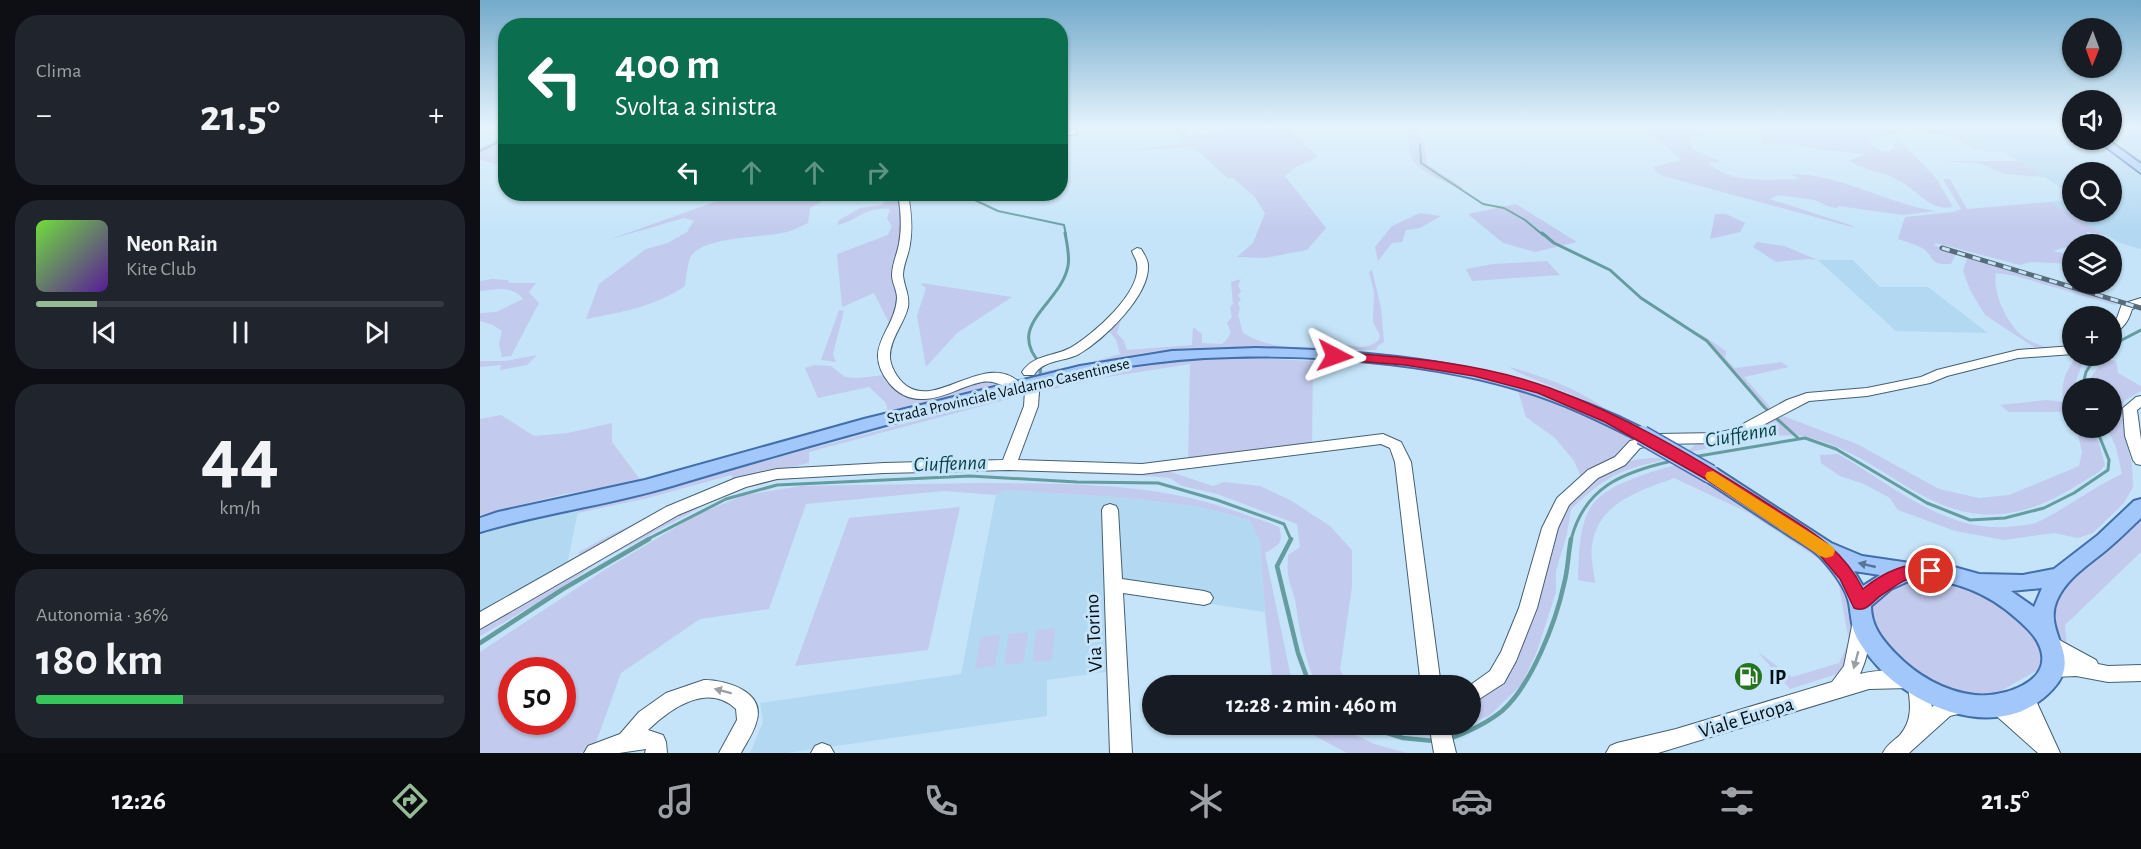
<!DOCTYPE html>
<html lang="it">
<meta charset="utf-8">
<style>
:root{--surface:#171b24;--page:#20242c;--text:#f1f3f6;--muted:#9ea1a6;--line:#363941;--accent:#94ba96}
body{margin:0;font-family:"Alegreya Sans",sans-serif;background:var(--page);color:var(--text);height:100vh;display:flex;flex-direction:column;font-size:22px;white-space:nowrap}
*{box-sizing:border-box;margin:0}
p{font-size:20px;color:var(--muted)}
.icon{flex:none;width:33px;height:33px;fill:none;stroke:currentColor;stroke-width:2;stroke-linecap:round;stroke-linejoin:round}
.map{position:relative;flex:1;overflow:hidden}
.details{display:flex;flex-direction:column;gap:15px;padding:15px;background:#0d0f14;width:480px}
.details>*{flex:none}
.top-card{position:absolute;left:18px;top:18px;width:570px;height:183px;border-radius:24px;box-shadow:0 2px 4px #0004;background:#0b6e4f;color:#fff;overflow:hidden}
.needle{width:39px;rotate:181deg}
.buttons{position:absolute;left:1582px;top:18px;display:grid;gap:12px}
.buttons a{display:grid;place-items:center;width:60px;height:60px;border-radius:50%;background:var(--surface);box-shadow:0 2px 4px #0004;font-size:30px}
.speed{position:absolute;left:18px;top:657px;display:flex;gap:12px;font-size:30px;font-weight:700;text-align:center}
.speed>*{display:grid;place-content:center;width:78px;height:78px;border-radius:50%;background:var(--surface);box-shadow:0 2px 4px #0004;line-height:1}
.speed .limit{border:9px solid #d22;background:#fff;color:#111}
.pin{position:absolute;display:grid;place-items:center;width:51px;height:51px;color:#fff;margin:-26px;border:3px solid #fff;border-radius:50%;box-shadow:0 2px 6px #0007}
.me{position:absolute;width:66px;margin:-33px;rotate:94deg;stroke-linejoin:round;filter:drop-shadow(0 0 4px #0008)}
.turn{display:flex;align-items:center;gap:21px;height:126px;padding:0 18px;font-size:27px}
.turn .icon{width:78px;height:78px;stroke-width:2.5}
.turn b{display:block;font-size:42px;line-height:51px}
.lanes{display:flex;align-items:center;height:57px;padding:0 18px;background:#0003;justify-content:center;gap:30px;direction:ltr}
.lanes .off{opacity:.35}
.big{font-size:45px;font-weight:700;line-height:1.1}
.details .tile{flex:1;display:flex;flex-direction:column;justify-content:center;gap:9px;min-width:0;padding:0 21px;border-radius:24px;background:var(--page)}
.details .dial{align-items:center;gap:0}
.dial b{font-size:78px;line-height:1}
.song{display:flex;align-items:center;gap:18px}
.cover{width:72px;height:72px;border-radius:9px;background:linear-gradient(135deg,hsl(100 70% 55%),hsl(270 70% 35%))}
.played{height:6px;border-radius:3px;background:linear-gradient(90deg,var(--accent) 15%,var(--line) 15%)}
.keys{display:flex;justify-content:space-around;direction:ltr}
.heat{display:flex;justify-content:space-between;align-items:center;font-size:33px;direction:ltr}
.charge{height:9px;border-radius:4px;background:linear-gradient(90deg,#34c759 36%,var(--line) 0)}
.trip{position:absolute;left:662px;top:675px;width:339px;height:60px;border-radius:30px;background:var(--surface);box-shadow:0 2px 4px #0004;font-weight:700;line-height:60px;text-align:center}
.menu{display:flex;height:96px;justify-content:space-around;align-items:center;background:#090b0e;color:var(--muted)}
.menu .icon{width:42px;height:42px}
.menu .current{color:var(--accent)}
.menu b{font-size:27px;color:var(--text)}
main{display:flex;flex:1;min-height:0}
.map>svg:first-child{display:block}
.built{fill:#b2d8f2}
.green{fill:#c2caed;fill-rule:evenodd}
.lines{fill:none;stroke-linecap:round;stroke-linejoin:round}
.stream-far2{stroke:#649c9f;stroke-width:2}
.stream-far1{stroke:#649c9f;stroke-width:3}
.stream{stroke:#649c9f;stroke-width:4.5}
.minor-casing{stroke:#456072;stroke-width:2}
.major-casing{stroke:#426ea9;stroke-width:4}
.minor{fill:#fff;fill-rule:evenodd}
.major{fill:#a2c7fb;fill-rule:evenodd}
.rail-casing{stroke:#586b78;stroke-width:5}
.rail{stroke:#c5e4f9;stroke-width:3;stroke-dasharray:8;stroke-linecap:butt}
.major-bridge-casing{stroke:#426ea9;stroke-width:21;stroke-linecap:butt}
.major-bridge{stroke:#a2c7fb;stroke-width:18}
.oneway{fill:#5b7494}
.oneway2{fill:#9b9fa1}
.route{fill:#e11d48;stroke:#92132f;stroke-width:1.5}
.slow{fill:#f59e0b}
.labels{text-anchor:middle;stroke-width:6;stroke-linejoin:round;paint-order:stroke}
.street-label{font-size:16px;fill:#040e15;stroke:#c5e4f9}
.near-street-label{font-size:20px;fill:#040e15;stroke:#c5e4f9}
.near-poi-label{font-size:20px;font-weight:bold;fill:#040e15;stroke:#c5e4f9;text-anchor:start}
.near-water-label{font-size:21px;font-style:italic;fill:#063e41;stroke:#c5e4f9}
</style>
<main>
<section class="details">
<div class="tile"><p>Clima</p>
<div class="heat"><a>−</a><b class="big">21.5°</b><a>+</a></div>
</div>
<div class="tile">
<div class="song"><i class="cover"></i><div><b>Neon Rain</b><p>Kite Club</p></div></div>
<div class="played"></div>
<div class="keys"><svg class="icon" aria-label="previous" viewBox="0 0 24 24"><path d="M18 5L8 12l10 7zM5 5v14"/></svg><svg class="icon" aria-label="pause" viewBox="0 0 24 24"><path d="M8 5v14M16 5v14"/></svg><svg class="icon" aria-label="next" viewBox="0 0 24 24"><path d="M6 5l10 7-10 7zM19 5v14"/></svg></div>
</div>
<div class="tile dial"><b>44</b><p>km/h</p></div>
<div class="tile"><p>Autonomia · 36%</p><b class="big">180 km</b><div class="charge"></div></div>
</section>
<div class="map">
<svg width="1661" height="753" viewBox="0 0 1661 753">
<rect width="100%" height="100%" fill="#c5e4f9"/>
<!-- built -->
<path class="built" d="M1465 126H1593V140H1632V126H1661V249L1640 243 1570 202 1593 199V212H1632V172H1593V195L1524 152H1507Z
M1338 260H1373L1400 287H1448L1508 333 1416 331Z
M525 490 636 497 716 506 770 520 780 542 785 612 632 589V671L567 680V716L306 753H270L283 722 280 703 481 674 516 495Z
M99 506 87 565 0 616V530Z"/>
<!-- green -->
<path class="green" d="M686 126H701L700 128 713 138 712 131C728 139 737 129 753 126 769 122 790 126 807 126L838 157 816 167 805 176 846 228 827 250 784 258 757 257 773 243 785 213 774 196 753 178H748L713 147 653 150 706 143 696 131Z
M923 126H934L944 141 947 164 983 188 982 190C971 184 939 171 933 161 927 149 932 137 923 126Z
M1163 126H1213L1228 135 1209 138 1213 149 1241 162 1228 163C1253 185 1289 179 1320 179L1311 174C1361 174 1407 204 1456 211L1423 215 1358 206V208L1350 207 1335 200 1298 195 1290 199 1373 226 1372 227 1183 176 1176 172 1174 167 1201 160Z
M1285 126H1427L1419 132 1389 139 1397 150 1408 152 1414 148 1416 137 1456 178 1473 207C1451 212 1437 190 1420 181 1403 171 1385 171 1369 161L1387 154 1336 149 1316 144H1284L1277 129Z
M1434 126H1465L1503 149H1495L1472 137 1428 129Z
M25 135V166L0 160V148Z
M1463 161H1538L1564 177 1525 174 1498 163Z
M1463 179H1470L1487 209 1570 202 1626 235 1607 232V236L1595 238 1599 244 1572 251 1593 255V264L1551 262 1540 265 1456 243 1454 245 1476 254 1471 264C1447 265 1456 257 1442 248 1435 244 1426 242 1418 239L1425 217 1473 212 1481 209Z
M257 194H371L348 198 330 208 328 223C321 226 314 230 307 232 284 238 219 236 210 258 207 267 206 278 205 286 174 307 142 312 106 319L119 284 166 249 188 243 207 232 214 221 204 218 128 240Z
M413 194H420L422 204C421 239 426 292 409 323L394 293 362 307 357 254 408 235 412 226 407 219 410 209C384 207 380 219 358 225V221L380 208 401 205Z
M1036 204 1097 242 1055 252 1023 243 988 214Z
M940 213 961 216 940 228 926 230 922 242 912 243 898 261 895 247 912 226Z
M1235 214H1246L1265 223 1260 232 1230 239Z
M1277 242 1304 246 1338 260 1328 259 1296 262 1273 247Z
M1487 258 1638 304 1635 305 1536 276 1516 273C1512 293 1528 328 1547 339 1553 343 1561 345 1568 348L1564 349 1554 347 1505 315 1490 290 1483 271Z
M1067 261 1080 275 992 281 986 269 1013 264Z
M892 270 901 308 904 342 898 346 896 350H687L663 353 556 378 554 373 609 363 640 354 636 340 627 328 645 308 637 333 644 341 647 350 712 345 713 327 722 334V343L742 344C750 336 753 334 747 323L752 317 750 307 753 304 751 282 761 279 758 286 761 291 758 296 761 299 758 303 760 308 758 315 763 333C792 351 825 347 858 345 875 343 879 353 898 341L900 336 893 322 894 292 889 272Z
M12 279 28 280 29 283H56L49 292 59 303 31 356 22 357 19 344 22 331 13 325 0 321V313L16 312 43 299C31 285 18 289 0 291V281Z
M442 283 532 297 477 333 446 367 437 316 446 288 441 284Z
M359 310 364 311 353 354 356 362 341 360Z
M1198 323 1222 335 1246 351 1245 358 1255 368 1301 362 1309 367 1264 377 1291 408 1287 411 1228 343Z
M57 355 47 365 20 370 21 365 0 367V361H25Z
M1596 356H1605L1592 392 1593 423 1581 412H1529L1520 405 1567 400 1584 402C1579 383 1587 371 1596 356Z
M759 357 833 361 832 445 708 461 710 364 615 379 556 393 555 388 620 372 679 361Z
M1624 359 1636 361 1638 373 1661 386V391L1644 401V430L1652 465 1653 487 1644 503 1613 533 1598 538 1574 533 1524 540 1475 531 1418 510 1410 498 1384 484 1360 476 1341 463 1340 455 1358 454C1413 485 1468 536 1536 526 1543 525 1552 525 1558 522 1587 508 1613 487 1642 474L1636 447 1627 428H1632V388H1608L1612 376Z
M335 365 351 366 365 377 378 378 405 375 435 396 508 378 522 382V386L409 416 406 403 389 387 338 398 325 368Z
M1029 367C1063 376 1098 389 1126 409L1037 372Z
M1037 388 1104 412 1160 440 1138 459 1101 477 1094 461 1075 438 1046 417Z
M546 391 547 394 329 452V463L265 478 99 559V552L130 535 253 479 251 475 168 498 98 513 99 506 176 490Z
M1298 414 1377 444 1459 489 1499 498 1529 495 1599 466 1602 451 1596 428H1611L1619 443 1625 465 1619 472C1600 483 1580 497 1559 505 1458 543 1414 457 1327 437 1297 430 1237 447 1205 453L1219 442Z
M21 415 54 436 88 433 132 423V442L162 482 85 494 0 515V419Z
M1188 458 1189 459C1141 469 1127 475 1091 509L1087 534 1076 571V592L1057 651 1042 684 1009 716 990 724V707L1019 684 1078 522C1093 493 1121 466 1155 460 1166 458 1177 458 1188 458Z
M1201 464 1345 554 1365 579 1368 615 1375 636 1367 671 1310 689 1278 652 1312 677 1359 663 1369 642 1358 580 1348 565 1269 513 1194 478C1159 491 1118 503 1112 545 1110 557 1114 572 1115 583L1098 580C1099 557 1098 524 1113 504 1127 484 1178 469 1201 464Z
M481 467 685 470 733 486 744 482 780 486 810 500 850 526 872 550V586L860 670 869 685H836C826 660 819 633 816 605 815 595 809 585 808 574 807 568 808 561 808 555L820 547 817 524 737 494 702 486 690 478 668 476 480 469 320 478 278 483 253 490 124 559 59 602 0 636V629L166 529 261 484 297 476Z
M502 483C594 484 682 482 769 516 779 520 789 522 799 527 804 543 799 545 785 553L811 677 817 685H793L785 612 780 542 770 520 716 506 636 497 525 490 516 495 464 491 326 504 289 609 220 619 141 673 114 748 99 753H0V652L126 569 216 515 265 495 321 486ZM32 670H82V722H32Z
M480 507 448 650 315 666 369 518Z
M1661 519V552L1585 625 1587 647 1572 626 1568 604C1595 572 1631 548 1661 519Z
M1436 576 1499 586 1558 634 1563 660 1558 670 1510 697 1472 693 1419 664 1388 617 1394 601Z
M575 628 572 660 553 662 556 630Z
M548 632 543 663 524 665 529 634Z
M520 635 515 666 495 669 501 637Z
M814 725H856L894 744 927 753H867Z
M895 725H953L956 736 925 734Z"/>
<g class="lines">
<!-- stream-far2 -->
<path class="stream-far2" d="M940 144 941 163 1003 204 1024 208 1045 220 1063 235
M0 151 26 138
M482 194 518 211 584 225 586 235
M141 199 151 194"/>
<!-- stream-far1 -->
<path class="stream-far1" d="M1062 233 1074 243 1130 270 1161 298 1227 341 1284 407 1319 439
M1632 345 1661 330
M1602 388 1606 372 1616 356
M558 396 561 364C524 325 581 304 588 266 590 256 587 244 585 233
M1213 457 1325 438 1356 449 1447 503 1490 520 1525 518 1564 508 1594 493 1628 470 1629 460 1616 428
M166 540 246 499 297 485 490 476 597 482 678 483 737 500 804 524 811 540
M1091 540C1104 487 1143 472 1192 461"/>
<!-- stream -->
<path class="stream" d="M811 539 797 566 818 653 830 686
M0 643 83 589 169 539
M879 724 923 738 954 741
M969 739C988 732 1006 724 1022 711 1051 686 1076 622 1084 584 1088 570 1088 554 1091 539"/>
<defs>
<path id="minor" d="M594 129 597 130V134L580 137V131Z
M418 194H428C431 211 433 227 430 244 429 254 423 265 423 275 424 287 430 295 428 307 424 324 409 340 410 358 411 369 420 383 430 388 462 405 510 348 543 386L541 389C528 392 518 379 502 382 482 386 465 398 445 399 430 400 418 394 409 383 381 347 415 332 417 298 417 290 412 283 412 275 412 265 417 254 419 244 422 227 421 211 418 194Z
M657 248 661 249C664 254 668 260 668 265 670 296 623 340 599 354 584 362 564 359 554 375H544L542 372C554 354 573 357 590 348 613 335 662 292 657 264 657 260 653 255 652 251Z
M1661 298V306L1652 309C1649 320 1643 330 1632 333V322L1637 318 1642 304Z
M1593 346V354L1538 358 1467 376 1450 383 1387 396 1329 401 1264 435 1237 443 1179 444 1160 448 1145 465 1118 478 1089 505 1078 528 1057 608 1036 661 1024 683 990 705 989 686 1010 671 1021 652 1039 608 1062 528 1077 498 1108 470 1135 457 1150 441 1179 434 1237 433 1254 429 1307 400 1327 393 1387 388 1441 377 1457 370 1538 350Z
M552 387 559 391 558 406 538 460 662 464 903 434 921 442 931 462 961 686H941L915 462 910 448 901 444 662 474 529 470 404 473 297 479 266 487 198 515 0 629V612L186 507 256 478 297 469 404 463 523 460 544 406 545 391Z
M1661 396V407L1657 410 1661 440V465L1656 464 1653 460 1645 436 1643 408 1656 397Z
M630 504 636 506 638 510 642 579 724 591 730 593 733 598 730 603 724 605 643 593 652 753H630L622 510 624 506Z
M1381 618 1388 621C1394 634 1386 661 1380 674 1395 670 1419 669 1434 674L1436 678 1445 680 1452 707C1462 698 1477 694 1489 699L1492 705 1489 711 1470 716 1429 753H1403C1407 744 1414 741 1420 735 1432 721 1431 705 1428 688L1389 689 1178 753H1126L1130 746 1137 743 1196 729 1352 682 1364 666 1372 626 1374 621Z
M1570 635 1616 660 1618 664 1628 666 1661 665V681L1628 682 1596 676 1574 677 1567 675 1564 669 1567 663 1583 660 1563 649 1561 643 1563 637Z
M224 680C247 680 287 692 276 723 273 734 266 743 261 753H239L257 720 256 709C228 682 191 708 168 730L183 735 186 742 187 753H165L166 749 139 753H104L108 746 140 734 159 712 186 693Z
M1545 689 1552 692 1580 753H1558L1512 712 1509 706 1512 700 1519 697 1526 700 1541 712 1535 698 1538 692Z
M949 724H969L976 753H954Z
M342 743 350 746 354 753H331L335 746Z"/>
<path id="major" d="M1617 140H1628L1661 164V173Z
M776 348C917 351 1041 366 1168 431L1171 435 1168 439H1156C1118 420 1081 402 1040 390 934 358 782 349 672 363 601 371 532 391 462 410 372 434 282 459 192 486 129 505 63 513 0 532V518L18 512 165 480 384 419 600 366 692 351Z
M1230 468 1237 469 1351 543 1382 556 1430 563 1463 564 1499 574 1543 575 1574 569 1618 535 1654 501 1661 499V518C1651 527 1642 537 1631 546 1612 563 1588 576 1577 600 1562 633 1604 656 1573 689 1518 749 1418 704 1382 646 1371 630 1372 621 1369 603 1366 588 1351 569 1340 557 1332 548 1317 541 1307 534 1279 516 1251 497 1223 479L1221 474 1223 469ZM1374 571 1400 575 1383 586ZM1433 579C1473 579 1507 592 1537 619 1546 627 1556 636 1560 647 1574 683 1521 698 1495 695 1465 692 1436 675 1415 653 1402 639 1391 626 1391 606L1411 589ZM1562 588 1554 607 1531 591Z"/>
</defs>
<!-- minor casing -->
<use href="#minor" class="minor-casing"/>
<!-- major casing -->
<use href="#major" class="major-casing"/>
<!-- minor -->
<use href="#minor" class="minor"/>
<!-- major -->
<use href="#major" class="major"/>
<defs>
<path id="rail" d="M1462 248 1661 308"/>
</defs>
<!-- rail casing -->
<use href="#rail" class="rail-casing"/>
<!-- rail -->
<use href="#rail" class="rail"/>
<defs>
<path id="major-bridge" d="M1162 435 1230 474"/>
</defs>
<!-- major-bridge casing -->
<use href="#major-bridge" class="major-bridge-casing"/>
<!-- major-bridge -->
<use href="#major-bridge" class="major-bridge"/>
</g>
<!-- one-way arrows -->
<defs><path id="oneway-solid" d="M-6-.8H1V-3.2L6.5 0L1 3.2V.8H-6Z" transform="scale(1.5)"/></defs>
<use class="oneway" href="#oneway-solid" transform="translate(1387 565) rotate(-167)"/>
<g class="oneway2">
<use href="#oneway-solid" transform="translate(1376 660) rotate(105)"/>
<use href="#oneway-solid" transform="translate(243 691) rotate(-165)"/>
</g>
<!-- sky -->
<linearGradient id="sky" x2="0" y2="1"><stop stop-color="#73aacb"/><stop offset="0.55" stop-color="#e5f3fc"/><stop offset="1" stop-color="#e5f3fc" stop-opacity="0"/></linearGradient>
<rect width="1661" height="231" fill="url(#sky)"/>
<!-- route -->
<path class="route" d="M855 352C927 357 1002 363 1070 388 1144 415 1213 456 1279 498 1320 525 1360 543 1383 589 1402 573 1432 558 1457 566L1460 571 1457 576C1449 578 1441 577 1433 578 1422 579 1412 589 1403 594 1392 601 1387 613 1374 608L1360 579 1338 553 1224 478 1125 422 1058 393 994 376 925 365 850 359 849 356Z"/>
<!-- slow -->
<path class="slow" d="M1233 471 1353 547 1355 551 1353 556 1346 558 1340 556 1227 480 1225 476 1227 472Z"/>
<!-- icons -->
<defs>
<symbol id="fuel-disc" viewBox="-11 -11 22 22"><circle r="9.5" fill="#237520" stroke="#c5e4f9"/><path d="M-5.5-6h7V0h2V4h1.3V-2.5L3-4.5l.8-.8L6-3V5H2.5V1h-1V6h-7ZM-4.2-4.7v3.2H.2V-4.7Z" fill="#fff"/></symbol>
</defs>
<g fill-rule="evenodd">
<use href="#fuel-disc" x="1252" y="660" width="33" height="33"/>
</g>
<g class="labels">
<!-- street labels -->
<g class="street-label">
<text transform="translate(528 390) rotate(-13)" y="6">Strada Provinciale Valdarno Casentinese</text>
</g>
<!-- near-street labels -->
<g class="near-street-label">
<text transform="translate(613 633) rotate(-93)" y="7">Via Torino</text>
<text transform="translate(1266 717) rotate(-17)" y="7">Viale Europa</text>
</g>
<!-- near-poi labels -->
<g class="near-poi-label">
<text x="1289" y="684">IP</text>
</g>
<!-- near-water labels -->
<g class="near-water-label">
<text transform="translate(1261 434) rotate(-10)" y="7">Ciuffenna</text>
<text transform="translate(470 463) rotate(-2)" y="7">Ciuffenna</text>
</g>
</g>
</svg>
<div class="buttons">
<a><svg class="needle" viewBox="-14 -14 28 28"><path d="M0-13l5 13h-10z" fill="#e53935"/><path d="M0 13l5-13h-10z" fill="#9ea1a6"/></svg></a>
<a><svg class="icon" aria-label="sound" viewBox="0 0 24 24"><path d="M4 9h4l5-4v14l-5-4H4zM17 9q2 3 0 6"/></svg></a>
<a><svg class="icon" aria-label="search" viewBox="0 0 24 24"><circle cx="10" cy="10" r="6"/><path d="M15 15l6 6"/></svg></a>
<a><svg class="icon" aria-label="layers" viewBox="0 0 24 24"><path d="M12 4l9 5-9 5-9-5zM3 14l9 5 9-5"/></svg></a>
<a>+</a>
<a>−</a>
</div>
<div class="speed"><div class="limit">50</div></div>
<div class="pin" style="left:1451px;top:571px;background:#d93025"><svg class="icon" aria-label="arrive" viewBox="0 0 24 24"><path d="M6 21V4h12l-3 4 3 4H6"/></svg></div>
<svg class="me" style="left:855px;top:356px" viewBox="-20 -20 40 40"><path d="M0-17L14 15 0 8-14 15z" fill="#e11d48" stroke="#fff" stroke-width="4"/></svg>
<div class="trip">12:28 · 2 min · 460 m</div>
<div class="top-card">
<div class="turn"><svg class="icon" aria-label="left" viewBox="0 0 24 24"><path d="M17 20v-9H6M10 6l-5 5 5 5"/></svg><div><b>400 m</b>Svolta a sinistra</div></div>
<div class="lanes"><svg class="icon" aria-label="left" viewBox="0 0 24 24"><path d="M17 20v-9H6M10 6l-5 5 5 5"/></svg><svg class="icon off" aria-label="ahead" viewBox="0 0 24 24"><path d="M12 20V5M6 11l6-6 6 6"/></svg><svg class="icon off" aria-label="ahead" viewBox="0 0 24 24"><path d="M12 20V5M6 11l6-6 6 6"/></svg><svg class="icon off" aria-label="right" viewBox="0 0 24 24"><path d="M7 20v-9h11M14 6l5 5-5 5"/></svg></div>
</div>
</div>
</main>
<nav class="menu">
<b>12:26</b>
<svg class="icon current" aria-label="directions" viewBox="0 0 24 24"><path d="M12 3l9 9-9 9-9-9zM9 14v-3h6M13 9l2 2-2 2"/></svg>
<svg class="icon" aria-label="music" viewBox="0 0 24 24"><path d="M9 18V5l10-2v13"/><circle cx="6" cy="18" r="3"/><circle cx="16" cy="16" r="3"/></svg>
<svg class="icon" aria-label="phone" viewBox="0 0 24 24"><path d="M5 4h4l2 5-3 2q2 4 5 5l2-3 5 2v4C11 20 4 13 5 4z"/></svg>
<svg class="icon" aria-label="climate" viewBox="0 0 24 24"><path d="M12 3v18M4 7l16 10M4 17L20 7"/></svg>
<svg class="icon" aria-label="car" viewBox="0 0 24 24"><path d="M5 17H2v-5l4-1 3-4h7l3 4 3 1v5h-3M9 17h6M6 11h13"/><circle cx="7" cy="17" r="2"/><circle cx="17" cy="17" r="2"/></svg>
<svg class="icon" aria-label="filters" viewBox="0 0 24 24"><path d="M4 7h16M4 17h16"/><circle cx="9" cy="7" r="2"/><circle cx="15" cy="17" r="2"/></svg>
<b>21.5°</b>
</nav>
